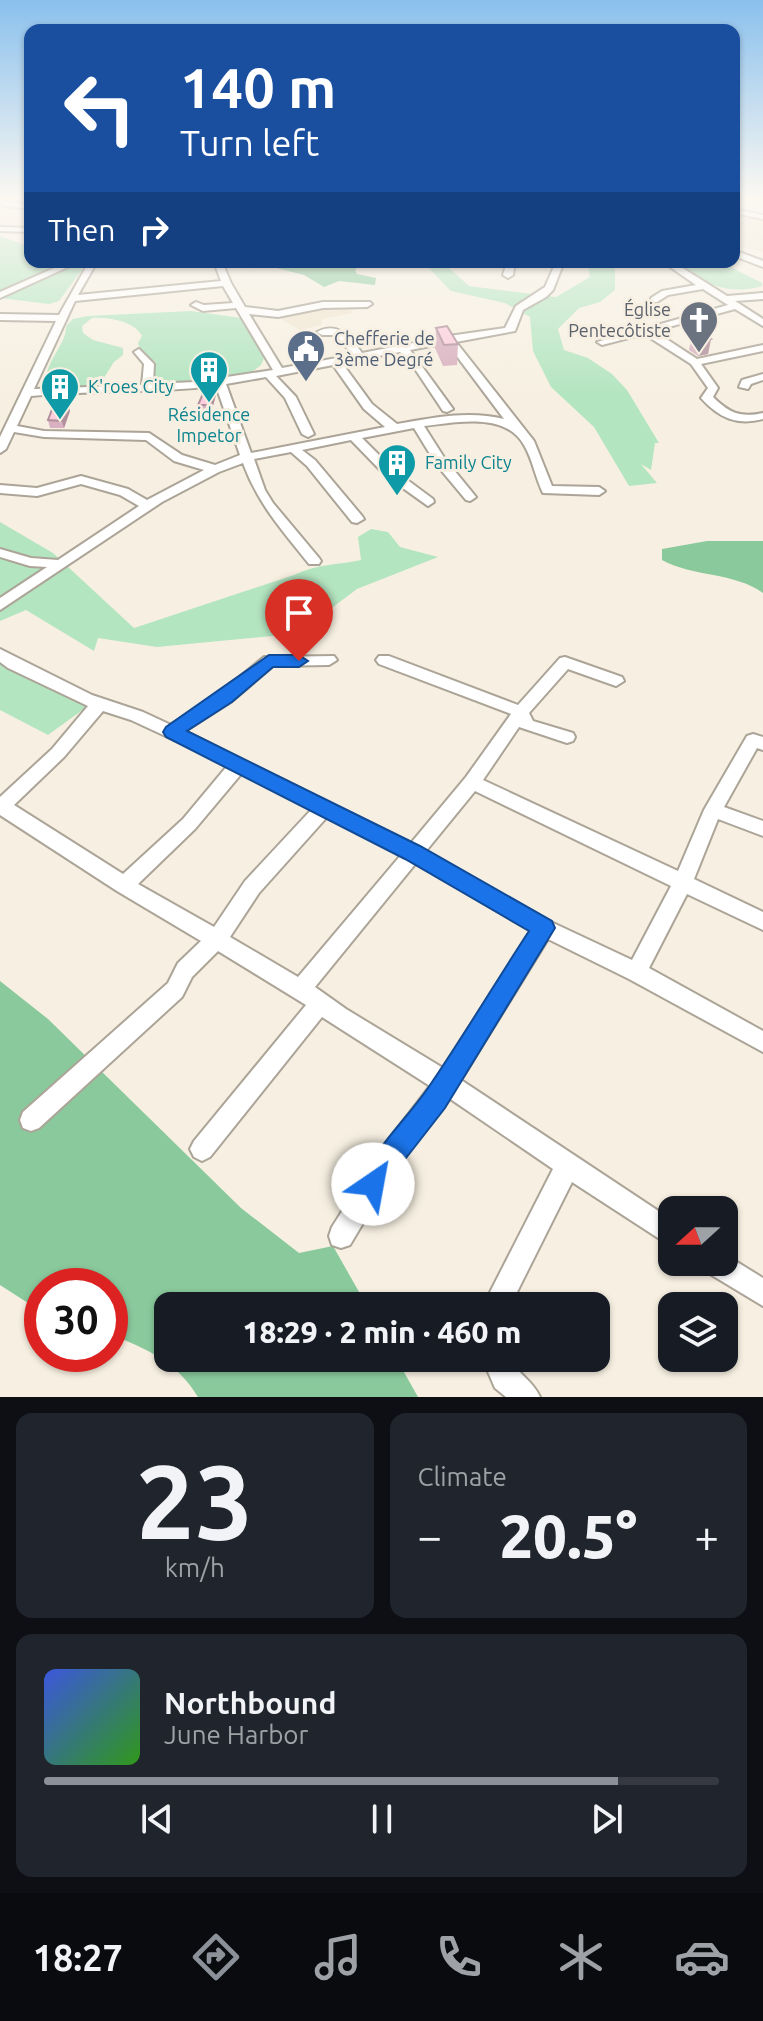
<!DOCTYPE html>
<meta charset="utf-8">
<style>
:root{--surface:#171b24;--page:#20242c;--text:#f1f3f6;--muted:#9ea1a6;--line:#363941;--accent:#8c9099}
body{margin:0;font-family:Ubuntu,sans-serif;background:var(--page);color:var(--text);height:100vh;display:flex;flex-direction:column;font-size:30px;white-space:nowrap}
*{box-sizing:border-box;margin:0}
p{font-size:26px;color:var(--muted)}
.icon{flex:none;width:44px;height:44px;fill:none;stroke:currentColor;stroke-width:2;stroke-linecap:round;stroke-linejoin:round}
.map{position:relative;height:1397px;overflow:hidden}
.side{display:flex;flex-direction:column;gap:16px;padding:16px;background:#0d0f14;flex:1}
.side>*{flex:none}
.hud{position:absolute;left:24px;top:24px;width:716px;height:244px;border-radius:16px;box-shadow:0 2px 6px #0004;background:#1a4fa0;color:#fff;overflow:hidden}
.needle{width:52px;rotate:249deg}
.controls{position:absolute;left:658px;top:1196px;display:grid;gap:16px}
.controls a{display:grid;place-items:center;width:80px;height:80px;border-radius:16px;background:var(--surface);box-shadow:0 2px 6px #0004;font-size:40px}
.speed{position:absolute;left:24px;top:1268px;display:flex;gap:16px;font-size:40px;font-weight:700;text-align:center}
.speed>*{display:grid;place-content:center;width:104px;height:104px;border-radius:50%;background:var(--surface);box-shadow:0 2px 6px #0004;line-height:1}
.speed .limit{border:12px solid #d22;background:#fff;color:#111}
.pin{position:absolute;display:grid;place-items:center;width:68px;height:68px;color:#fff;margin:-82px -34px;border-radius:50% 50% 50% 0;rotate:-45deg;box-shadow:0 0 8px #0007}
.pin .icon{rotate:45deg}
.me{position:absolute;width:88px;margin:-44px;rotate:33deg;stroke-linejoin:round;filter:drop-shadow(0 0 6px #0008)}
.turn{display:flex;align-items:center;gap:28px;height:168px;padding:0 24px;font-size:36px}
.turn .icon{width:104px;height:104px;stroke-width:2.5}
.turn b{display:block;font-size:56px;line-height:68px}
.then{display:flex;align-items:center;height:76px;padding:0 24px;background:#0003;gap:16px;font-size:30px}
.big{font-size:60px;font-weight:800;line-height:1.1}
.side .card{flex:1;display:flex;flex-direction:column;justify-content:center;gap:12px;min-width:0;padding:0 28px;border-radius:16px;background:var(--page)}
.side .dial{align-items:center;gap:0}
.dial b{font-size:104px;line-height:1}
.song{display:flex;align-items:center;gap:24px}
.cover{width:96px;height:96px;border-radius:12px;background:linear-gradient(135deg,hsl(230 70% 55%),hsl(110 70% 35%))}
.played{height:8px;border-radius:4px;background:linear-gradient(90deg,var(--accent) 85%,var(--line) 85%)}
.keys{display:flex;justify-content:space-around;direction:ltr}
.heat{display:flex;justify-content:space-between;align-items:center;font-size:44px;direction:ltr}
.side .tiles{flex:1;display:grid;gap:16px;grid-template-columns:1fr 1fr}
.card:last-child{grid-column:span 2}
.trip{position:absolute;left:154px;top:1292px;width:456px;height:80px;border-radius:16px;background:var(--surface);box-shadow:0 2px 6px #0004;font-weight:800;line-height:80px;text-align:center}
.tabs{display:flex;height:128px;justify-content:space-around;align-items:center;background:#090b0e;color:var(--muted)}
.tabs .icon{width:56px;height:56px}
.tabs .on{color:var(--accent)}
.tabs b{font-size:36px;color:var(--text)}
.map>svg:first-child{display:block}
.built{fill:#f0e5d0}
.green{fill:#b4e5c1}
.forest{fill:#8ac99c}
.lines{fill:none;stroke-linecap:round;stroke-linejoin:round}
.minor-casing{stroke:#aba497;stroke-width:4}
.minor{fill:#fff;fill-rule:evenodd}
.wall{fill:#d8b0bf}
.shaded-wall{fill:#b0909b}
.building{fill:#fbcdde;stroke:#b0909b;stroke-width:2}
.route{fill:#1a73e8;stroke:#114b97;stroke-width:2}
.labels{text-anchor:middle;stroke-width:6;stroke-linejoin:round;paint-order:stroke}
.far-worship-label{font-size:18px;fill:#5b616d;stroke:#f7f0e2;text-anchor:end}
.far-service-label{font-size:18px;fill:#4e5e75;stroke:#f7f0e2;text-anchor:start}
.far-culture-label{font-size:18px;fill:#0d838f;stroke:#f7f0e2;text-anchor:start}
</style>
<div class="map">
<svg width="763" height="1397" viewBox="0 0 763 1397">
<rect width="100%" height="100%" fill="#f7f0e2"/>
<!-- built -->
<path class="built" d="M734 214 763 221V252L734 245Z
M322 306 349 308 353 313 322 319 321 325 300 330 276 316Z"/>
<!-- green -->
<path class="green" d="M0 236 30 247V262L79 264 84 267 59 301 49 304 0 298Z
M423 262H447L448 267 469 286 556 297 590 277 587 262H615V290L600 302 579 308 558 329 564 350 588 358 612 374 627 390 659 443H655L651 470 641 464 657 483 629 486 594 427 551 387 533 351 530 317 505 303 451 291Z
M681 262H721L762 283V286C734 295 699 286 681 262Z
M191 311 241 318 264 358 261 365 248 375 150 384 149 374 156 362 141 354 138 343 142 336C134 321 109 317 92 318L82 326 83 333 93 340 123 348V355L114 362 100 384 67 387 46 382C45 361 67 344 66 326L73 319 88 316Z
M0 522 53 553 134 628 294 575C316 564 337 565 361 560L358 537 371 529 388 532 400 547 438 557 357 589 317 619 282 635 157 647 98 638 94 651 26 610 0 621Z
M0 647 4 649 88 706 48 735 0 710Z"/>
<!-- forest -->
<path class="forest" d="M268 262H348L357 269 355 270 357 274 376 278 375 285 339 281 324 287 304 275 268 266Z
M707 541H763V593C734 572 693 577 662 560V549Z
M0 981 48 1019 241 1208 299 1253 333 1246 367 1306H168V1358H396L418 1397H198C177 1362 147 1349 110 1334V1286H42V1312L0 1285Z"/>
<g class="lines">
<defs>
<path id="minor" d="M0 201 30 205V209L0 205Z
M734 209 763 215V219L734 213Z
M0 227 30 228V232L0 231Z
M734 250 763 261V267L734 256Z
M68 262H79L0 298V292Z
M89 262H97L78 295 221 281 214 262H222L231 283 245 307 278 311 323 302H370L372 304 367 307 323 308 278 317 249 314 282 368 353 355 336 335H322L317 332C338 321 350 337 362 353L449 336 505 328 516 306 545 287 556 262H564L553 290 546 297 523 310 515 331 456 342 534 441 552 486 599 487 605 491 599 495 543 493C535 477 533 460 524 445 506 412 456 422 424 426L445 459 476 497 470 501 466 500 436 464 414 428 362 438 394 470 433 499 434 502 428 506 386 476 351 440 302 450 315 460 362 516 364 519 357 523 352 522 307 466 291 452 254 459 265 490 273 503 319 558 321 561 319 564H309C282 530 258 504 243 463L219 472 162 502 0 610V598L47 567 30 566 0 557V549L31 558 58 560 139 506 120 495 81 484 37 496 0 493V485L37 488 81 476 128 489 147 500 204 470 174 461 146 440 44 437 14 432 6 449 0 453V437L56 321 0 320V314L59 315ZM223 286 233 303 204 305 196 302 191 305 203 311 236 308 273 370 194 382 153 384 154 364 139 349 134 352 144 364 142 385 34 389 75 301ZM447 343 504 419C469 410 431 418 397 424L372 404 342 363 400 352 411 363 443 411 447 412 453 409 410 350ZM333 365 364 409 385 427 251 453 226 384 266 377 285 398 302 434 308 437 314 434 296 397 276 376ZM216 386 240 455 215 465 182 455 149 433 44 431 17 426 31 396C93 390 154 393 216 386Z
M507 262H515L513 275 508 278 503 275Z
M663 262H673L727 296 763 293V299L735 301 763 319V326L735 309 654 331 697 359 763 345V351L701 364 718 388 713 397C729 413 741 418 763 413V419C737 426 719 418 701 398L708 388 691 364 644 334 602 345 597 342 728 305 703 289 668 295 657 302H651V298L662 291 696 285Z
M763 374V380L751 384 748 389 739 387 742 380Z
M0 649 92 695 143 712 171 725 220 693 264 657 334 656 337 660 329 665 273 666 232 701 185 731 411 843 466 777 511 714 379 664 376 660 379 656H389L518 705 560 658 565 657 622 677 624 681 616 686 568 669 529 713 533 721 573 733 575 737 573 741 567 743 519 727 483 780 678 871 704 810 747 736 753 734 763 737V750L757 748 724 807 763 821V836L718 819 694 879 763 912V930L687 894 649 968 763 1031V1052L629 979 548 939 461 1080 672 1220V1247L572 1182 510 1306H483L553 1169 449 1098 397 1166 350 1245 341 1248 332 1245 329 1236 332 1227 381 1150 430 1086 322 1017 210 1157 202 1161 194 1157 190 1149 194 1141 306 1005 218 951 192 977 182 997 39 1128 31 1131 23 1128 20 1120 23 1112 168 983 178 963 201 941 117 891 0 815V797L52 749 88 706 8 668 0 662ZM103 711 131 720 228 765 183 819 123 874 14 805 64 757ZM242 773 312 809 245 881 214 927 138 884 195 829ZM475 791 671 886 632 960 551 922 426 851ZM327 817 401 855 298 977 230 937 259 893ZM416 863 531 931 443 1068 346 1009 315 987Z
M724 1254 763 1278V1306L705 1271 701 1262H724Z
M482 1358H509C517 1373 533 1381 540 1397H506L495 1388Z"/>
</defs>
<!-- minor casing -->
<use href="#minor" class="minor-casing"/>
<!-- minor -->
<use href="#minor" class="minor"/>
</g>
<!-- wall -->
<path class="wall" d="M436 328 458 344 457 365 443 366 435 348Z
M692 336 711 339 708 354 698 356 689 350Z
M215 387 216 395 211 413 199 412 198 405Z
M68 404 70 411 64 428H50L48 420Z"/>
<!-- shaded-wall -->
<path class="shaded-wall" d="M711 339 708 354 698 356 701 342Z
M215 387 216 395 211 413 210 405Z
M68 404 70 411 64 428 62 421Z"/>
<!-- building -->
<path class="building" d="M447 326 458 344 444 345 436 328Z
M703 334 711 339 701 342 692 336Z
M206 387H215L210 405H198Z
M54 404H68L62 421 48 420Z"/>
<!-- sky -->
<linearGradient id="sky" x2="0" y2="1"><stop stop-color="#8ac0ed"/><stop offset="0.5" stop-color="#fbf8f2"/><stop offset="1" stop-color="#fbf8f2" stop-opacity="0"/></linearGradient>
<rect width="763" height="394" fill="url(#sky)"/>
<!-- route -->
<path class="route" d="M269 655H299L308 661 299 667H273L232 702 187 731 420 846 552 921 555 928 445 1108 399 1167 383 1194 373 1198 364 1194 360 1184C375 1147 406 1120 428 1088 463 1037 495 983 529 931L405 859 166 737 163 732 166 727Z"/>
<!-- icons -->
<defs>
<symbol id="church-pin" viewBox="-11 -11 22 30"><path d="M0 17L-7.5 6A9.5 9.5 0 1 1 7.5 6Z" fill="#6b7280" stroke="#f7f0e2"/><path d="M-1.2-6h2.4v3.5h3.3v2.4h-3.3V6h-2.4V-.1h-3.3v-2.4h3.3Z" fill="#fff"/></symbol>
<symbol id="civic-pin" viewBox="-11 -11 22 30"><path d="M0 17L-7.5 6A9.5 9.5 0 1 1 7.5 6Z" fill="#5c6f8a" stroke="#f7f0e2"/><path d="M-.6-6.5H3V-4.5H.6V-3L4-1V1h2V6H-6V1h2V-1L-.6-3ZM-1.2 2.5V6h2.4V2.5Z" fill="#fff"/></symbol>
<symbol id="building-pin" viewBox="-11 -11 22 30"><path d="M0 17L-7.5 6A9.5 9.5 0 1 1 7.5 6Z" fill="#0f9aa8" stroke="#f7f0e2"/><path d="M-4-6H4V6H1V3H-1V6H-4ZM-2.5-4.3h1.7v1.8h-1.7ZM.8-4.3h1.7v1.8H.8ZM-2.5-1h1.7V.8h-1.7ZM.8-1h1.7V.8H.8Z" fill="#fff"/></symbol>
</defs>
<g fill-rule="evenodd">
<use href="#church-pin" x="677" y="298" width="44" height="60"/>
<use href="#civic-pin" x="284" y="327" width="44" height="60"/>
<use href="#building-pin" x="187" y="348" width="44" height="60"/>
<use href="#building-pin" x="38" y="365" width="44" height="60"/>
<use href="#building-pin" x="375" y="441" width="44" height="60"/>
</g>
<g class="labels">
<!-- far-worship labels -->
<g class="far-worship-label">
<text x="671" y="316">Église<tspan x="671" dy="21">Pentecôtiste</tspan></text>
</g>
<!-- far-service labels -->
<g class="far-service-label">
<text x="334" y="345">Chefferie de<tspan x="334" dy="21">3ème Degré</tspan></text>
</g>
<!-- far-culture labels -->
<g class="far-culture-label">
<text x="88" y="393">K'roes City</text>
<text x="209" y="421" text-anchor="middle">Résidence<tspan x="209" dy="21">Impetor</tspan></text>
<text x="425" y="469">Family City</text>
</g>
</g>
</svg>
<div class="controls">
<a><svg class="needle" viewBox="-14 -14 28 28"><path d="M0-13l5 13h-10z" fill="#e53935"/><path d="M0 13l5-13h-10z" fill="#9ea1a6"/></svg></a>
<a><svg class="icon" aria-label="layers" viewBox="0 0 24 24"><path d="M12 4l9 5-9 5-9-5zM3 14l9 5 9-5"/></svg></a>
</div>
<div class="speed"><div class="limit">30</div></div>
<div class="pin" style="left:299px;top:661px;background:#d93025"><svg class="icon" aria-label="arrive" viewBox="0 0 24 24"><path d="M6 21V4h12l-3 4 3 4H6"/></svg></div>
<svg class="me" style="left:373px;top:1184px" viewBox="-20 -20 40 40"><circle r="19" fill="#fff"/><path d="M0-13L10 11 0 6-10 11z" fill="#1a73e8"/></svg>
<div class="trip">18:29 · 2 min · 460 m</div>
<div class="hud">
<div class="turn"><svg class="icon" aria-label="left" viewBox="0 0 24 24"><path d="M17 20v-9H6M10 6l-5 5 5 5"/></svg><div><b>140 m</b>Turn left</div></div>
<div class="then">Then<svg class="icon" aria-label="right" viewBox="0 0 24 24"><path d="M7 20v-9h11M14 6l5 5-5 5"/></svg></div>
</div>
</div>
<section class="side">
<div class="tiles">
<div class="card dial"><b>23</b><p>km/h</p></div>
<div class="card"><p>Climate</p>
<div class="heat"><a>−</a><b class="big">20.5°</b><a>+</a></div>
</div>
<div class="card">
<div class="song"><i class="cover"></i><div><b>Northbound</b><p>June Harbor</p></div></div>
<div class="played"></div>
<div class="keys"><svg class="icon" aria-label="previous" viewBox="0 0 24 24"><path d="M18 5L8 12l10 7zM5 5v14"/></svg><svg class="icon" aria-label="pause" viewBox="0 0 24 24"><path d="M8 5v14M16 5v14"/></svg><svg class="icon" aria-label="next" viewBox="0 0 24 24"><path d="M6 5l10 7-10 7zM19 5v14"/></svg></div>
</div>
</div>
</section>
<nav class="tabs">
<b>18:27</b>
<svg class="icon on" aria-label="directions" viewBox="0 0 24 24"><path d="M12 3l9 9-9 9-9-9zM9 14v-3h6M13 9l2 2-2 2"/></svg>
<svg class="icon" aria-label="music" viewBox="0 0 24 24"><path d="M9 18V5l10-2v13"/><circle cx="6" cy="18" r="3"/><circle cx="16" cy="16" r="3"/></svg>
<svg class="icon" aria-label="phone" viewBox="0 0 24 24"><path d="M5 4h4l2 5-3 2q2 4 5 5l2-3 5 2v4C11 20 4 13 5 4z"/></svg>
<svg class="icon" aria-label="climate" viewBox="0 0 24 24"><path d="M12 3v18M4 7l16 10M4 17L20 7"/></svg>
<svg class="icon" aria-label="car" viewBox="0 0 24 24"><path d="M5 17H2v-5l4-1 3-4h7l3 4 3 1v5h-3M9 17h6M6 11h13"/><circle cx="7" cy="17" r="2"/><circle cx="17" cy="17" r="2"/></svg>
</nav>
